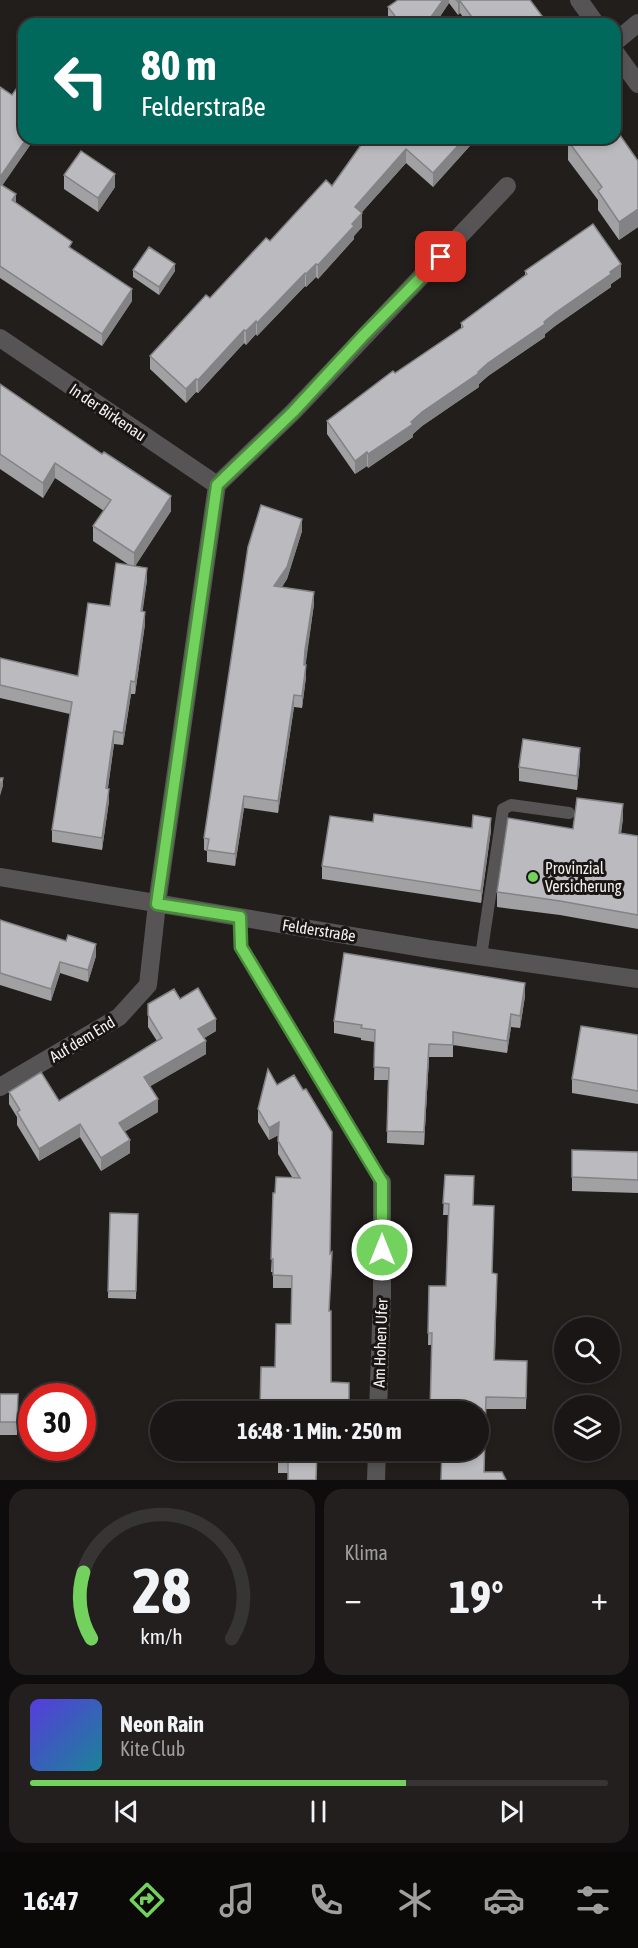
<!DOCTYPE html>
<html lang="de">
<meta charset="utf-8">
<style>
:root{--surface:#191615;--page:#221f1e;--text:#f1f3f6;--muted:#9f9fa0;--line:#373534;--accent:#72d25d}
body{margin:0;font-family:"Asap Condensed",sans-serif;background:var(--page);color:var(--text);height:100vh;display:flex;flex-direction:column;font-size:22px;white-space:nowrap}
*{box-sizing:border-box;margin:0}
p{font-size:20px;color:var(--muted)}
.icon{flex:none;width:33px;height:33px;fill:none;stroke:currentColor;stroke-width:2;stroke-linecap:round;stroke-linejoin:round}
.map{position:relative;height:1480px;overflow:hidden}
.side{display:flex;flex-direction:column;gap:9px;padding:9px;background:#0e0c0c;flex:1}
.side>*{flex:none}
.banner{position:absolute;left:18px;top:18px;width:603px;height:126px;border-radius:18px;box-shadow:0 3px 9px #0003,0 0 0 2px var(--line);background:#00695c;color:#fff;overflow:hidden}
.buttons{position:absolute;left:554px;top:1317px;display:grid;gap:12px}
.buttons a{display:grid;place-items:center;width:66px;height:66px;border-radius:50%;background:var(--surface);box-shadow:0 3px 9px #0003,0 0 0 2px var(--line);font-size:30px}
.speed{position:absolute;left:18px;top:1383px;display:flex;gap:12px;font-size:30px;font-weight:700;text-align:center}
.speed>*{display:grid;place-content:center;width:78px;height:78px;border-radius:50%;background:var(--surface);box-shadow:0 3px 9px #0003,0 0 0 2px var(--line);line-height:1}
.speed .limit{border:9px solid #d22;background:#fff;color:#111}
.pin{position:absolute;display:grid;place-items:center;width:51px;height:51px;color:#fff;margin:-26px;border-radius:12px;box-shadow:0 3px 9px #0006}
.me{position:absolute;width:66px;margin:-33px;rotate:0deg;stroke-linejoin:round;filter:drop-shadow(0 0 4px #0008)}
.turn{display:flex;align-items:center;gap:21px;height:126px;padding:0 24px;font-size:27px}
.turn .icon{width:78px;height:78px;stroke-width:2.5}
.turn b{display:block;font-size:42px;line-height:51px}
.big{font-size:45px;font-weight:700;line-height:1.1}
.side .widget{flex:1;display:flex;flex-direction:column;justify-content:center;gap:9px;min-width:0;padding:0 21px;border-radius:18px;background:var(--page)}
.side .dial{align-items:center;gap:0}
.dial svg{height:156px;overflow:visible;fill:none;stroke:var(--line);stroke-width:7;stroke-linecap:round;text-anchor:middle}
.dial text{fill:var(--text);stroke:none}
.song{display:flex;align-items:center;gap:18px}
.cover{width:72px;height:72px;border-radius:9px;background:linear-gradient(135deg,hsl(250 70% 55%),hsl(190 70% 35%))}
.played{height:6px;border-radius:3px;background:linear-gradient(90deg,var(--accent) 65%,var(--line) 65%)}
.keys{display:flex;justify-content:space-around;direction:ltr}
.heat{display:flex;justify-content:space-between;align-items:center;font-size:33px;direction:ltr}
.side .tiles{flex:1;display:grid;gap:9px;grid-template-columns:1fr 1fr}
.widget:last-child{grid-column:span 2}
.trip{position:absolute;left:150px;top:1401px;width:339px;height:60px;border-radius:30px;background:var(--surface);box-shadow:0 3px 9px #0003,0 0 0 2px var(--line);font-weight:700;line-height:60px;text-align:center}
.tabs{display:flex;height:96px;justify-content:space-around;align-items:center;background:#0a0908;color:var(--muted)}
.tabs .icon{width:42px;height:42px}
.tabs .selected{color:var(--accent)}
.tabs b{font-size:27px;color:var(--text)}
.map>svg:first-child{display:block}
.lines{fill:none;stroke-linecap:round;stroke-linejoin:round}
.service{stroke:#565454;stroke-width:12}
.minor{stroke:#565454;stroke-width:18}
.wall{fill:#a1a0a3}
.shaded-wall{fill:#838285}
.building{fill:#bbbabe;stroke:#838285;stroke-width:1.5}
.route-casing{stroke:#4a883c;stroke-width:15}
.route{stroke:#72d25d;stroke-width:10}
.poi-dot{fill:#72d25d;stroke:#181513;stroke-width:2}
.labels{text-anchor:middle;stroke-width:6;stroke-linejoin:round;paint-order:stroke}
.street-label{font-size:16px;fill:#f4f2f0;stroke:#181513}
.poi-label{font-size:16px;fill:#f4f2f0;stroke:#181513;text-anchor:start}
</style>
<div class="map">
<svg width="638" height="1480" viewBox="0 0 638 1480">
<rect width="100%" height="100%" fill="#211e1c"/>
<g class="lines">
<!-- service -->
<path class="service" d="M240 917 241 947 382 1182
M481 956 503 809 511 805 569 813"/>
<!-- minor -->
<path class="minor" d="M579 0 596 24
M615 42 638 23
M615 52 638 84
M0 338 217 485
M0 877 429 949 638 979
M0 1087 119 1017 148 985 157 904 217 485 293 412 507 186
M378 1412 382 1296V1182
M376 1480 377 1450"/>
</g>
<!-- wall -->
<path class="wall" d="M398 0H530L548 24H468L460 13 458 15 449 3 435 24H392L388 20V7Z
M0 87 24 138H35L2 185 16 203 72 249 132 301 102 346 0 278Z
M366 138H477L433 187 406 163 361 213 362 227 354 236V239L318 279 316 277 306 287 305 286 257 336 256 334 246 345 244 343 198 393 196 392 186 403 150 369V356L270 241 332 186Z
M568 141 638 161V227L619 240 598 210V200L568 160Z
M64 175 115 187 98 212 64 189Z
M133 270 175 271 159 295 133 277Z
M525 271 621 277 611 284V287L555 326 545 334V337L488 376 479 384V387L422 426 413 434V437L368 468 367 466 355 474 327 434V421L461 328V323L525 275Z
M0 384 171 511 135 566 147 580 142 611 145 624 135 694H131L123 745 114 744 108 788 109 801 102 850 52 842V830L70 714 0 698V659L78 676 129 565 93 541V526L104 511 55 478 43 498 0 469Z
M302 531 287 579 282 587 314 604 305 665 306 677 302 708 294 707 278 813 244 808 235 866 207 862V851L204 850V838L248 547Z
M580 761 577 790 519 781V767Z
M623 818 621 833 638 836V929L560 915 497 907V892L573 829Z
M373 822 491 830 481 903 322 879V866Z
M0 920 96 956 88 982 60 973 51 1001 0 985Z
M525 996 520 1028 511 1027 507 1053 453 1045V1057H429L424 1145 387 1143 388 1080H374L375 1042 361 1040V1038L334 1033V1021Z
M180 999 216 1031 204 1038 206 1054 150 1086 158 1112 124 1132 130 1153 101 1171 80 1137 39 1161 17 1125V1117L9 1104V1092L59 1101 157 1041 148 1027V1004Z
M638 1035V1104L572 1093V1079Z
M268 1069 330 1254 332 1265 329 1311 331 1382 349 1412H260L261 1367H275L291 1324V1288H273V1272H271L275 1193 292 1177 278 1154V1135L269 1140 258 1122V1109Z
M638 1152V1193L572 1191V1177Z
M445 1175 474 1176 473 1205 494 1206 492 1273 497 1274 495 1360 527 1361 526 1409H486L484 1472H502L506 1480H441L442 1450H478V1412H430L432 1345H428L429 1286H446L448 1215H443Z
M110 1213 138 1214 136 1299 108 1298Z
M0 1394H18L17 1435H0Z
M278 1450H317L288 1473H278Z"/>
<!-- shaded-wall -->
<path class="shaded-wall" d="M443 0H449V3L435 24H426Z
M460 1V13L458 15V2Z
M27 138H35L0 189V177Z
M465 138H477L433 187V173Z
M406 149V163L355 220V207Z
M115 174V187L98 212V198Z
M16 194V206L12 200Z
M638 209V227L619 240V222Z
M362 213V227L354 236V239L318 279V265Z
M175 264V271L159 295V287Z
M316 264V277L306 287V274Z
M621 264V277L611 284V287L555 326 545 334V337L488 376 479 384V387L422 426 413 434V437L368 468V454L422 412Z
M305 273V286L257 336V323Z
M132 289V301L102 346V334Z
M256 321V334L246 345V331Z
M244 330V343L198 393V380Z
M196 379V392L186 403V389Z
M367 452V466L355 474V461Z
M55 463V478L43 498V483Z
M171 496V511L134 568V553Z
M302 519V531L287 579 274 598V586Z
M147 568V580L141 624V611Z
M314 592V604L304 677 305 650Z
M145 612V624L135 694V682Z
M306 665V677L302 708V696Z
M131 681V694L123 745V733Z
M294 695V707L278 813V801Z
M114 731V744L106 801V788Z
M580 748V761L577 790V776Z
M3 778V786L0 796V789Z
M109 789V801L102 850V838Z
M244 796V808L235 866V854Z
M623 804V818L619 847V833Z
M491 818V830L481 903V891Z
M96 944V956L88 982V970Z
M60 962V973L51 1001V989Z
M525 983V996L520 1028V1016Z
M511 1014V1027L507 1053V1041Z
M216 1019V1031L198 1042V1029Z
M206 1041V1054L144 1090V1077Z
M429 1044V1057L424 1145V1132Z
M158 1099V1112L119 1135V1123Z
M279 1122V1135L269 1140V1128Z
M80 1124V1137L39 1161V1149Z
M130 1140V1153L101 1171V1158Z"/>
<!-- building -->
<path class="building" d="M398 0H443L426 24H401L388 7Z
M456 0H530L548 24H477L460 1 458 2Z
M64 21 69 24H62Z
M24 78V138H27L0 177V87L12 95Z
M615 128 638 161V209L619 222 598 191 602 187 568 141 573 138H615Z
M366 138H465L433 173 406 149 355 207 362 213 352 224 354 226 318 265 316 264 306 274 305 273 257 323 256 321 246 331 244 330 198 380 196 379 186 389 150 356 206 295 210 298 266 238 270 241 326 180 332 186Z
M81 151 115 174 98 198 64 175Z
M0 184 16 194 12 200 72 242 69 247 132 289 102 334 0 266Z
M593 224 621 264 610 272 611 274 555 313 544 322 545 324 488 363 478 372 479 373 422 412 411 422 413 424 368 454 367 452 355 461 327 421 393 371 395 373 463 327 461 323 527 274 525 271Z
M149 247 175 264 159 287 133 270Z
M0 384 102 454 104 452 171 496 134 553 93 526 111 500 55 463 43 483 0 454Z
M261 505 302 519 287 567 274 586 314 592 305 650 304 665H306L302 696 294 695 278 801 244 796 235 854 207 850 209 839 204 838 248 547Z
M116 563 147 568 141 611 145 612 135 682 131 681 123 733 114 731 106 788 109 789 102 838 52 830 72 702 0 685V658L78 676 88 603 110 606Z
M523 739 580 748 577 776 519 767Z
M0 778H3L0 789Z
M577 798 623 804 619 833 638 836V915L560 901 497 892 508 818 573 829Z
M374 814 472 828 473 815 491 818 481 891 322 866 330 816 373 822Z
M0 920 66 941 68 935 96 944 88 970 60 962 51 989 0 973Z
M344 953 525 983 520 1016 511 1014 507 1041 453 1032V1045L429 1044 424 1132 387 1131 389 1068 374 1067 375 1030 361 1028 362 1025 334 1021Z
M198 988 216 1019 198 1029 206 1041 144 1077 158 1099 119 1123 130 1140 101 1158 80 1124 39 1149 17 1112 20 1110 9 1092 41 1072 59 1101 162 1038 148 1015V1004L174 989 180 999Z
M581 1026 638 1035V1091L572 1079Z
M268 1069 277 1085 294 1075 303 1090 306 1089 332 1132 330 1254 332 1252 329 1311H331V1382L349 1383V1412H279V1410H260L261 1367H275L276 1324H291L292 1276 273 1275V1259H271L273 1193H275L276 1177 300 1178 278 1141 279 1122 269 1128 258 1109Z
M572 1150 638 1152V1180L572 1177Z
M445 1175 474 1176 473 1205 494 1206 492 1273 497 1274 494 1360 527 1361 526 1398 486 1397 484 1472H502L506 1480H441L442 1450H478V1412H430L432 1333H428L429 1286H446L449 1204 443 1203Z
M110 1213 138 1214 136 1291H108Z
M0 1394H18L17 1422H0Z
M278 1450H317L316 1480H288V1460H278Z"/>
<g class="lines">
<defs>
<path id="route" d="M382 1250V1182L241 947 240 917 157 904 217 485 293 412 363 336 441 257"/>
</defs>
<!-- route casing -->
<use href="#route" class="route-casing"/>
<!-- route -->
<use href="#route" class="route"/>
</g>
<!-- markers -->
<circle class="poi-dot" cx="533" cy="877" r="6"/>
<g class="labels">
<!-- street labels -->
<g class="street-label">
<text transform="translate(108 412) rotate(34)" y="6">In der Birkenau</text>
<text transform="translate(319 930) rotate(9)" y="6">Felderstraße</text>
<text transform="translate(82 1039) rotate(-31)" y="6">Auf dem End</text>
<text transform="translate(380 1343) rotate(-88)" y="6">Am Hohen Ufer</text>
</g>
<!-- poi labels -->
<g class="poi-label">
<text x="545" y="874">Provinzial<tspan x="545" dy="18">Versicherung</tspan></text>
</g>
</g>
</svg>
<div class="buttons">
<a><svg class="icon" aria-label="search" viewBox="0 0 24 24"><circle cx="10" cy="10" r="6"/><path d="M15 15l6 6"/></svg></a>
<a><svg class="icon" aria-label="layers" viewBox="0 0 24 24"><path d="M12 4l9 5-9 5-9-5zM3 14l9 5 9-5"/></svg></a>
</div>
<div class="speed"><div class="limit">30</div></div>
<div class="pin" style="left:441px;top:257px;background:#d93025"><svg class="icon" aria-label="arrive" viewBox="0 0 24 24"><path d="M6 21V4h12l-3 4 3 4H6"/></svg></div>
<svg class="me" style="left:382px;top:1250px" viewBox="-20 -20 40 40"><circle r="17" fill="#72d25d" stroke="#fff" stroke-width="3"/><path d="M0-11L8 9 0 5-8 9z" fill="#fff"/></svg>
<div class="trip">16:48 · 1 Min. · 250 m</div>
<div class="banner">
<div class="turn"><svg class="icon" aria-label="left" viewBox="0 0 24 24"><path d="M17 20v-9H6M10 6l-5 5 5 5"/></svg><div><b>80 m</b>Felderstraße</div></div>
</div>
</div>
<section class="side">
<div class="tiles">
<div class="widget dial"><svg viewBox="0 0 100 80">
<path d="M14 69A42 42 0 1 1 86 69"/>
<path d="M14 69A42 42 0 0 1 10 35" stroke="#72d25d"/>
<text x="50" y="56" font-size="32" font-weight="700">28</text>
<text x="50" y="72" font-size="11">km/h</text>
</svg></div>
<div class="widget"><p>Klima</p>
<div class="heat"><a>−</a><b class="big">19°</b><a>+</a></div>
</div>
<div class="widget">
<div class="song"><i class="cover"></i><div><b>Neon Rain</b><p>Kite Club</p></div></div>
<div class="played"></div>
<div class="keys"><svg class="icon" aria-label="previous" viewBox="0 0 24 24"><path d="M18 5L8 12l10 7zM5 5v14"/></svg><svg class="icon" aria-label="pause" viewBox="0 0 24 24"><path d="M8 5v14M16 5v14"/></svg><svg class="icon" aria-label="next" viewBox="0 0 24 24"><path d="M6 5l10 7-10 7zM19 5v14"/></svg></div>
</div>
</div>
</section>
<nav class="tabs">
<b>16:47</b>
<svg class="icon selected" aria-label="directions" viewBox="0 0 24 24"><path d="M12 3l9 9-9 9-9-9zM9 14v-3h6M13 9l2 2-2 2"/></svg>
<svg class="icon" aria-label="music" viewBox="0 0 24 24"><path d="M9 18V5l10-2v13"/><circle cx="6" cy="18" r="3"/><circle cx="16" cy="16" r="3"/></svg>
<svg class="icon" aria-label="phone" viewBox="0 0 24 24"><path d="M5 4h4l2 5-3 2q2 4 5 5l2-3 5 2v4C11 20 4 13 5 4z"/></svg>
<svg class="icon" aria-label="climate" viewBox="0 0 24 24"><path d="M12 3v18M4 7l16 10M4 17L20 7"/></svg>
<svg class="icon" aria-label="car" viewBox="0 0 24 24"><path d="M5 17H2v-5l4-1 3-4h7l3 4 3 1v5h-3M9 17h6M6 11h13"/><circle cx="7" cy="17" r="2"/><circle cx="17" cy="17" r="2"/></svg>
<svg class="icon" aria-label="filters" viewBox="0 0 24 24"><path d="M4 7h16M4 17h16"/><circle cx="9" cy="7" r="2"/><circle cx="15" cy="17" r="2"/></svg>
</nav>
